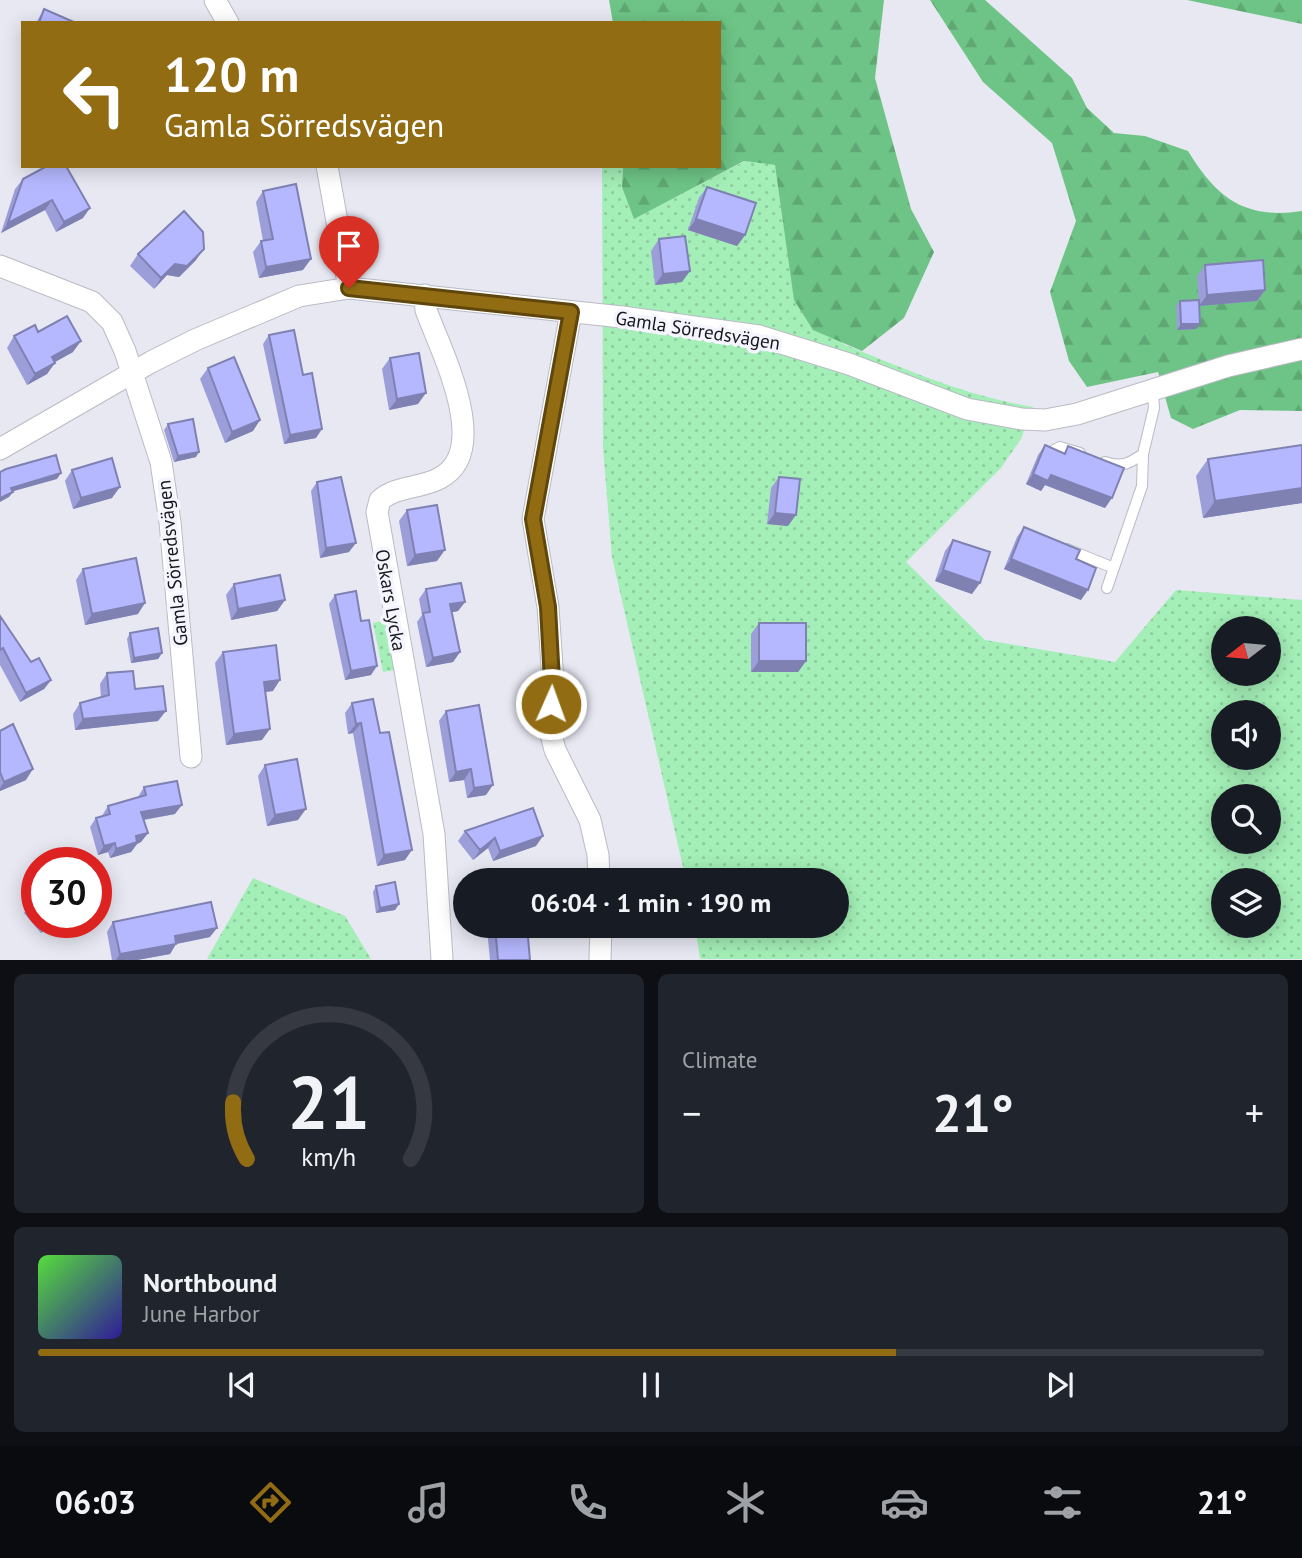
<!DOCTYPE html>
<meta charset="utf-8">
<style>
:root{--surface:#171b24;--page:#20242c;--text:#f1f3f6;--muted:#9ea1a6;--line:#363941;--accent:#916c12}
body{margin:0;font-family:"PT Sans",sans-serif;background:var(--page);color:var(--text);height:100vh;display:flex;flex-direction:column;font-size:26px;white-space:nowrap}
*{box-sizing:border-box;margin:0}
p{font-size:23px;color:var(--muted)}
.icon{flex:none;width:38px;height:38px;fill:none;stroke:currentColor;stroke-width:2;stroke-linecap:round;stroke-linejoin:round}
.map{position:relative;height:960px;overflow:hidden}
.side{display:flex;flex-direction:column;gap:14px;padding:14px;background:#0d0f14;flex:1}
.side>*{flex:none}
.hud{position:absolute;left:21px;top:21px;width:700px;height:147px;border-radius:0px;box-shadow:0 4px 18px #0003;background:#916c12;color:#fff;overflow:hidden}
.needle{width:46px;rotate:254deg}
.fabs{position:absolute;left:1211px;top:616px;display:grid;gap:14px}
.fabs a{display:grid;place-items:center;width:70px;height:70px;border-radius:50%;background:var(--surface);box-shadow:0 4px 18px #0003;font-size:35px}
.speed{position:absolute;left:21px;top:847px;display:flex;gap:14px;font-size:35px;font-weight:700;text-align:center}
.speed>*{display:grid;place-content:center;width:91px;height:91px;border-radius:50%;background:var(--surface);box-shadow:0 4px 18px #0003;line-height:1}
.speed .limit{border:10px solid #d22;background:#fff;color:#111}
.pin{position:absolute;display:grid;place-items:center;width:60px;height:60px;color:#fff;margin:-72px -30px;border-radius:50% 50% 50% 0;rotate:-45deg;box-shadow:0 0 7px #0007}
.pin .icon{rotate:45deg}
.me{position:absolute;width:77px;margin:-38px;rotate:2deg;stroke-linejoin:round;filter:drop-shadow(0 0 5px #0008)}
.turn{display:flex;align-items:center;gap:24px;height:147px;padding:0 28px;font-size:32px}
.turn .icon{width:91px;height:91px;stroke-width:2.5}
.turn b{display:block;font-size:49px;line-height:60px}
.big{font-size:52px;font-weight:700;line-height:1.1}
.side .tile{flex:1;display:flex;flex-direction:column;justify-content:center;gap:10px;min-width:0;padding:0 24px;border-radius:10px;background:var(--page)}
.side .dial{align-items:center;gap:0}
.dial svg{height:182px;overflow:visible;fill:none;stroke:var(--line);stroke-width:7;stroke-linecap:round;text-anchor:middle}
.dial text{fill:var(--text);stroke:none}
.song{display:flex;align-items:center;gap:21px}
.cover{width:84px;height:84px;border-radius:10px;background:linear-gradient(135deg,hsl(110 70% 55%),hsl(250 70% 35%))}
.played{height:7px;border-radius:4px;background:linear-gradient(90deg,var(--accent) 70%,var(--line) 70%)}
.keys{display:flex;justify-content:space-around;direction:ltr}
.heat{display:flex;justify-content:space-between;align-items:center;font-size:38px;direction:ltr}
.side .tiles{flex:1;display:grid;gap:14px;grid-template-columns:1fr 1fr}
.tile:last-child{grid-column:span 2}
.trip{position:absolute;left:453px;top:868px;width:396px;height:70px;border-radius:35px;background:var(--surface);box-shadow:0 4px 18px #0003;font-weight:700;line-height:70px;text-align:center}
.dock{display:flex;height:112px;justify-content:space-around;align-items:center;background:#090b0e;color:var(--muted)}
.dock .icon{width:49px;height:49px}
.dock .selected{color:var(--accent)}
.dock b{font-size:32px;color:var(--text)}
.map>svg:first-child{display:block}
.grass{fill:url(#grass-dots);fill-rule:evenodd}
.forest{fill:url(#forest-firs)}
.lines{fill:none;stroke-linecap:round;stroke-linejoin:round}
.lane-casing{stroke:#babbc4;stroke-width:12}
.street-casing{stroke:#babbc4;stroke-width:23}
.lane{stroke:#fff;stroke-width:10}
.street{stroke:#fff;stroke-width:21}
.wall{fill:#9c9eda}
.shaded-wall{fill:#7f81b2}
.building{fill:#b5b8fe;stroke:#7f81b2;stroke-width:2}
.route-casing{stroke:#5e460c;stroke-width:18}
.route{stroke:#916c12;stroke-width:12}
.labels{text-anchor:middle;stroke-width:7;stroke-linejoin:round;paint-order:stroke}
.street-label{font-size:19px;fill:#17171a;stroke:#f5f5ff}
</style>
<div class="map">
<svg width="1302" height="960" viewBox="0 0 1302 960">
<defs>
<pattern id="grass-dots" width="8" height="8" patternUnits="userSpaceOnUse" patternTransform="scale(1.75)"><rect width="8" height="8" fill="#a4efb7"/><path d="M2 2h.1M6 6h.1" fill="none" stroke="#8ccc9d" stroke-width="1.8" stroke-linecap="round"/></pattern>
<pattern id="forest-firs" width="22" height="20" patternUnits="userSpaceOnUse" patternTransform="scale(1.75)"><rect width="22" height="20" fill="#6ec486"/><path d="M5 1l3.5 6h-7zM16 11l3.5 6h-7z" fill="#5fa873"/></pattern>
</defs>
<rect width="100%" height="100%" fill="#e7e8f2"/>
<!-- grass -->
<path class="grass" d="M745 161 775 165 783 205 843 344C905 369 966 396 1033 407L1021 439 1001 468 906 562 985 640 1115 662 1176 590 1302 600V959H700L695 926H836V880H686L612 557 603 448 602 166H623L622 187 635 218ZM1223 628H1269V674H1223ZM1223 712H1269V758H1223ZM1223 796H1269V842H1223ZM1223 880H1269V926H1223Z
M386 620 396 670 383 672 373 623Z
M253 878 345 916 371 959H207Z"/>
<!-- forest -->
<path class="forest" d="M609 0H884L875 78 911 209 934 252 904 318 862 351 813 330 794 300 775 165 744 161 634 219 622 187 623 166H719V23H613Z
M930 0H985L1072 78 1087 108 1114 133 1145 136 1188 151C1216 197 1244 220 1302 211V411L1240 410 1193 429 1171 418 1158 372 1087 387 1069 361 1050 292 1076 221 1052 143 983 82Z
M1187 0H1302V24Z"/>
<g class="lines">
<defs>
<path id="lane" d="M1054 450 1060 447 1080 453
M1105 462C1122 468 1130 463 1143 454
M1067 549 1114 568
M1107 588 1142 486 1143 454 1154 408 1153 391"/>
<path id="street" d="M215 0 228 23
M327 166 349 288
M0 266 92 302 112 322 125 351 161 462 170 522 191 757
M425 295 426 310C440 349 493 450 440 478 420 489 398 485 380 500L377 512 434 834 442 960
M571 312 533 519 548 607 553 681 549 726 555 750 590 820 598 855 599 880
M0 449 151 362 195 340 299 296 349 288 622 317 759 336 849 364 967 409 1022 419 1045 420 1077 414 1228 366 1302 349
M600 960 601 926"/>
</defs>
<!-- lane casing -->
<use href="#lane" class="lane-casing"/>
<!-- street casing -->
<use href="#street" class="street-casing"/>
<!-- lane -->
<use href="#lane" class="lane"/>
<!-- street -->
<use href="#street" class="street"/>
</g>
<!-- wall -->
<path class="wall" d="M44 9 76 23H36Z
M23 179 83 218 56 232 45 210 1 233 15 189Z
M707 187 745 235 737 246 688 230 699 198Z
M263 191 303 270 259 278 253 252 261 241H263L256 202Z
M659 239 682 282 655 285 651 251Z
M138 254 196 260 179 277 167 275 154 289 130 266Z
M1205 265 1265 290 1257 301 1199 306 1197 276Z
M1180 301 1196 329 1177 330 1176 306Z
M38 332 73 352 55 362 47 374 27 385 7 348 14 336Z
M269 335 316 438 284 444 263 344Z
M390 358 418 404 389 410 382 369Z
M208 368 253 431 225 443 200 379Z
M168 424 196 457 174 462 164 430Z
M1045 445 1064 453 1068 446 1105 508 1045 485 1041 491 1026 484 1038 455Z
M1302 445V503L1203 518 1196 476 1208 459Z
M72 470 112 498 73 509 65 481Z
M779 477 788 526 767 524 771 488Z
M317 482 349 552 320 558 311 491Z
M407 510 437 561 407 566 399 521Z
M1024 527 1076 559 1081 600 1004 569 1017 537Z
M953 540 972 594 935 581 945 551Z
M83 569 138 614 85 625 76 580Z
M234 584 285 600 277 611 231 620 226 595Z
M426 589 465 602 458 611 452 612 460 652 453 662 426 667 417 622 422 615 419 599Z
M335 595 371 675 345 680 329 604Z
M0 616 31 662 51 680 44 689 20 702 0 665Z
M759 623 806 661 798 672H751V634Z
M130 633 162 653 158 659 131 663 127 639Z
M223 652 273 691 265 692 262 740 226 745 215 663Z
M107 673 135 689 158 721 75 730 73 714 80 703 101 698 100 684Z
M352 703 380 733 405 860 377 866 353 733 348 734 345 713Z
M446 711 486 795 467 798 464 780 449 782 439 721Z
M0 731 26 780 0 791Z
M265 765 298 820 267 826 258 776Z
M144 787 175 814 144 820 148 833 141 842 137 844 131 852 110 858 108 852 98 855 90 827 96 818 102 816 108 806 138 797Z
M465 831 536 846 493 861 488 848 473 860 458 841Z
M376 886 399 904 395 910 376 913 373 892Z
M37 889V922H54L41 933 24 913 30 904 27 902Z
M113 922 210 937 176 944 170 954 137 960H112L107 932Z
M471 926H547L527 928 530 960H490L487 929 471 931Z"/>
<!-- shaded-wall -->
<path class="shaded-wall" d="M52 200 45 210 1 233 8 223Z
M90 208 83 218 56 232 64 222Z
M696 219 745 235 737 246 688 230Z
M204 249 196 260 179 277 167 275 154 289 161 278 175 264Z
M311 259 303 270 259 278 266 267Z
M690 271 682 282 655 285 663 274Z
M1265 290 1257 301 1199 306 1207 295Z
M1181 324H1200L1196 329 1177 330Z
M81 341 73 352 44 368 52 357Z
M55 363 47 374 27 385 35 374Z
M426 393 418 404 389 410 397 399Z
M260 420 253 431 225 443 232 432Z
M322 429 316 438 284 444 290 435Z
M199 452 196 457 174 462 178 456Z
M61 473 57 479 7 493 11 488Z
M1033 474 1051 475 1112 498 1105 508 1045 485 1041 491 1026 484Z
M120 487 112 498 73 509 81 498Z
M1302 488V503L1203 518 1215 501Z
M13 492 9 497 0 502V498Z
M775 513 796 515 788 526 767 524Z
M356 543 349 552 320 558 326 548Z
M445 550 437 561 407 566 415 555Z
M1011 559 1088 590 1081 600 1004 569Z
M943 570 980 583 972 594 935 581Z
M285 600 277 611 231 620 238 609Z
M465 602 458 611 444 614 450 604Z
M145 603 138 614 85 625 92 614Z
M460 652 453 662 426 667 433 658Z
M162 653 158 659 131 663 134 658Z
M759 661H806L798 672H751Z
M377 666 371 675 345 680 351 671Z
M51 680 44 689 20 702 26 693Z
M280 680 273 691 256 693 264 682Z
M166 711 158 721 75 730 83 719Z
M361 723 353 733 348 734 356 724Z
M270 729 262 740 226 745 234 734Z
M33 769 26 780 0 791V788L4 782Z
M471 769 464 780 449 782 456 772Z
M493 785 486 795 467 798 474 788Z
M182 805 175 814 135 821 141 812Z
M306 809 298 820 267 826 275 815Z
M148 833 141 842 137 844 131 852 110 858 116 849 136 836Z
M543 836 536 846 493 861 500 851Z
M495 838 488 848 473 860 480 850Z
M115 843 108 852 98 855 104 846Z
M412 850 405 860 377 866 384 855Z
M399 904 395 910 376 913 380 908Z
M49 922H54L41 933Z
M475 926H489L487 929 471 931Z
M522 926H547L519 929Z
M217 928 210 937 176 944 170 954 137 960H116L120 954 175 936Z"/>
<!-- building -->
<path class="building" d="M44 9 76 23H39Z
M47 166H66L90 208 64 222 52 200 8 223 23 179Z
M296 184 311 259 266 267 261 241 273 239 263 191Z
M707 187 756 203 745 235 696 219Z
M184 211 203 232 204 249 187 266 175 264 161 278 138 254Z
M685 236 690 271 663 274 659 239Z
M1263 260 1265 290 1207 295 1205 265Z
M1199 300 1200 324H1181L1180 301Z
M67 316 81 341 52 357 55 363 35 374 14 336 35 325 38 332Z
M294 330 303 375 312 373 322 429 290 435 269 335Z
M419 353 426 393 397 399 390 358Z
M234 357 260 420 232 432 208 368Z
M193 419 199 452 178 456 168 424Z
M1045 445 1065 454 1068 446 1124 468 1112 498 1051 475 1048 481 1033 474Z
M1302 445V488L1215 501 1208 459Z
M56 455 61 473 11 488 13 492 0 498V472L6 469Z
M112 458 120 487 81 498 72 470Z
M341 477 356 543 326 548 317 482Z
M779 477 800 479 796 515 775 513Z
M437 505 445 550 415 555 407 510Z
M1024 527 1080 550 1076 559 1096 568 1088 590 1011 559Z
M953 540 990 552 980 583 943 570Z
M136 558 145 603 92 614 83 569Z
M280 575 285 600 238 609 234 584Z
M461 583 465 602 450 604 460 652 433 658 423 613 430 612 426 589Z
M356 591 361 621 369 620 377 666 351 671 335 595Z
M0 616 31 662 39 658 51 680 26 693 3 648 0 650Z
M759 623H806V661H759Z
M158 628 162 653 134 658 130 633Z
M276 645 280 680 264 682 270 729 234 734 223 652Z
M133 671 135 689 163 686 166 711 83 719 80 703 109 695 107 673Z
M373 699 380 733 389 732 412 850 384 855 361 723 356 724 352 703Z
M479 705 493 785 474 788 471 769 456 772 446 711Z
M13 724 33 769 4 782 0 772V731Z
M297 759 306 809 275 815 265 765Z
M177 781 182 805 141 812 148 833 136 836 137 842 116 849 115 843 104 846 96 818 110 814 108 806 146 795 144 787Z
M533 808 543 836 500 851 495 838 480 850 465 831Z
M395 882 399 904 380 908 376 886Z
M37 897V908L31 902Z
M211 902 217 928 175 936 176 944 120 954 113 922Z
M495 926H527L530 960H498Z"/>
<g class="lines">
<defs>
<path id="route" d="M349 288 571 312 533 519 548 607 552 681 551 704"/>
</defs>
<!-- route casing -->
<use href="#route" class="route-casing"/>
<!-- route -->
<use href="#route" class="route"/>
</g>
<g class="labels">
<!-- street labels -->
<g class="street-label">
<text transform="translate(698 330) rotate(9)" y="7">Gamla Sörredsvägen</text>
<text transform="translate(172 563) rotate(-96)" y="7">Gamla Sörredsvägen</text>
<text transform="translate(391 600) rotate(80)" y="7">Oskars Lycka</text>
</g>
</g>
</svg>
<div class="fabs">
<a><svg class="needle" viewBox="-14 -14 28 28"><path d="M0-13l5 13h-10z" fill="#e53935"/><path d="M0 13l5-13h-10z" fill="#9ea1a6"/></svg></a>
<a><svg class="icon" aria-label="sound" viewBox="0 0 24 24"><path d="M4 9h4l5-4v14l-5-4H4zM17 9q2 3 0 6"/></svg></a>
<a><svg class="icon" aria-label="search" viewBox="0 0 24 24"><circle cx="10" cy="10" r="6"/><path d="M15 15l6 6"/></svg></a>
<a><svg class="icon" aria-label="layers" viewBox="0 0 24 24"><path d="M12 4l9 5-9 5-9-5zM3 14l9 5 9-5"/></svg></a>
</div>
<div class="speed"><div class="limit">30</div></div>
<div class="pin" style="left:349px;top:288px;background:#d93025"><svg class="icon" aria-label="arrive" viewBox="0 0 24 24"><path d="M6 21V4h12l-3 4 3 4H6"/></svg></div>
<svg class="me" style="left:551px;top:704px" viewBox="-20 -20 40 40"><circle r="17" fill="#916c12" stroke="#fff" stroke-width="3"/><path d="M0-11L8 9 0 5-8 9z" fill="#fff"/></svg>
<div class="trip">06:04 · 1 min · 190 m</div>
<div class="hud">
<div class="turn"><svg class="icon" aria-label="left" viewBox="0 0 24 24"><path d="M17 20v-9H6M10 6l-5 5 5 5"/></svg><div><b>120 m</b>Gamla Sörredsvägen</div></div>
</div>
</div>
<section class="side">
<div class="tiles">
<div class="tile dial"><svg viewBox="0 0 100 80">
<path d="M14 69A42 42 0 1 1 86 69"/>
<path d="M14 69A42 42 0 0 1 8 44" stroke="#916c12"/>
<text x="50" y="56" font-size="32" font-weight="700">21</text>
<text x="50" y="72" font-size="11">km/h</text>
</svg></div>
<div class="tile"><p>Climate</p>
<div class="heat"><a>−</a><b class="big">21°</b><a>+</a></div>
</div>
<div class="tile">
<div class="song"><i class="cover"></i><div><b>Northbound</b><p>June Harbor</p></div></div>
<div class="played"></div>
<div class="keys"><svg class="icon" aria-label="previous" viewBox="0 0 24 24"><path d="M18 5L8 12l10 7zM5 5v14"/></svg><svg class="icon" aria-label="pause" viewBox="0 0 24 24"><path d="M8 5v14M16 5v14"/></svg><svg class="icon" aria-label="next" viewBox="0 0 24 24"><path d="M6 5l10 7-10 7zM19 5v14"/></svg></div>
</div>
</div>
</section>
<nav class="dock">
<b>06:03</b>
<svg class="icon selected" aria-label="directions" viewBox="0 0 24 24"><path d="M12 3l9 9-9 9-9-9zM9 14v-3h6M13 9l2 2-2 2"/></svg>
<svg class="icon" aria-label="music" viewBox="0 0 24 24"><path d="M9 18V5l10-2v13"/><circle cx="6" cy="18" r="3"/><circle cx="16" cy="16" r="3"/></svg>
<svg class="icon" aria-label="phone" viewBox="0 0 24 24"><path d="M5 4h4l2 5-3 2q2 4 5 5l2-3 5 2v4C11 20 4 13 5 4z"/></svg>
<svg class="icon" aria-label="climate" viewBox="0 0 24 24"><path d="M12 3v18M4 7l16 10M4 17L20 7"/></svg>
<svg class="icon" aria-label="car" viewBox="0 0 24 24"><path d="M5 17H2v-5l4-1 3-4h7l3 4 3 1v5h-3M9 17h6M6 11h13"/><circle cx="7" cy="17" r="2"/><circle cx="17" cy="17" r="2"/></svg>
<svg class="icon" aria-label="filters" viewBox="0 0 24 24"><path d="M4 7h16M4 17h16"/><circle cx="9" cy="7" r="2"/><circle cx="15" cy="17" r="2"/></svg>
<b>21°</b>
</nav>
